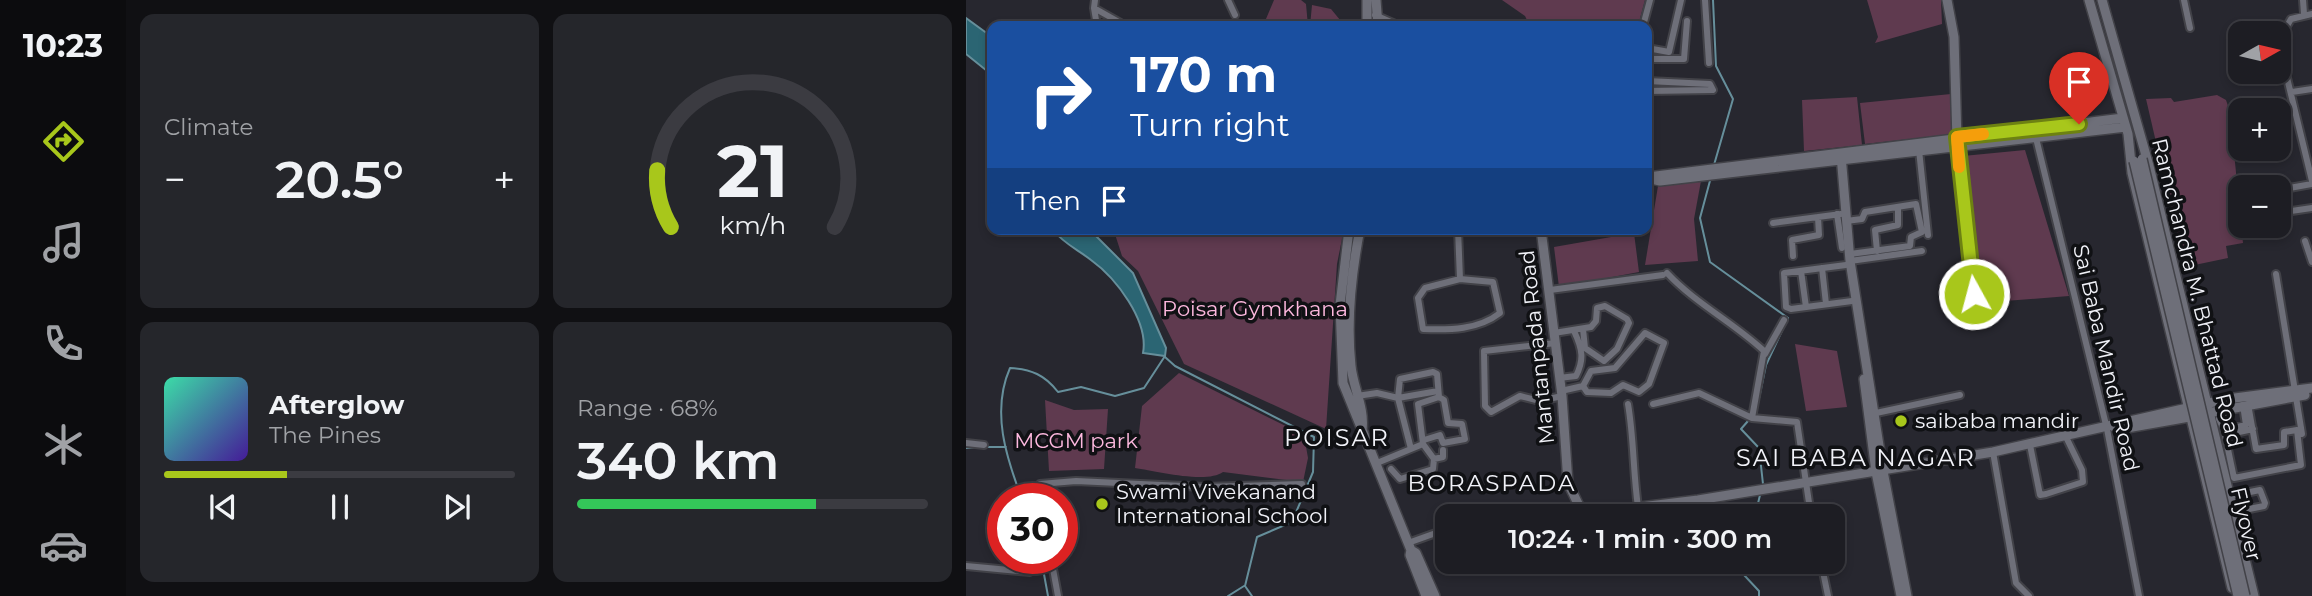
<!DOCTYPE html>
<meta charset="utf-8">
<style>
:root{--surface:#1d1d23;--page:#25262b;--text:#f1f3f6;--muted:#a0a2a6;--line:#3b3b41;--accent:#a8c71b}
body{margin:0;font-family:Montserrat,sans-serif;background:var(--page);color:var(--text);height:100vh;display:flex;flex-direction:column;font-size:26px;white-space:nowrap}
*{box-sizing:border-box;margin:0}
p{font-size:23px;color:var(--muted)}
.icon{flex:none;width:38px;height:38px;fill:none;stroke:currentColor;stroke-width:2;stroke-linecap:round;stroke-linejoin:round}
.map{position:relative;flex:1;overflow:hidden}
.panel{display:flex;flex-direction:column;gap:14px;padding:14px;background:#101013;width:840px}
.panel>*{flex:none}
.hud{position:absolute;left:21px;top:21px;width:665px;height:214px;border-radius:14px;box-shadow:0 4px 10px #0003,0 0 0 2px var(--line);background:#1a4fa0;color:#fff;overflow:hidden}
.needle{width:46px;rotate:82deg}
.tools{position:absolute;left:1262px;top:21px;display:grid;gap:14px}
.tools a{display:grid;place-items:center;width:63px;height:63px;border-radius:14px;background:var(--surface);box-shadow:0 4px 10px #0003,0 0 0 2px var(--line);font-size:35px}
.speed{position:absolute;left:21px;top:483px;display:flex;gap:14px;font-size:35px;font-weight:700;text-align:center}
.speed>*{display:grid;place-content:center;width:91px;height:91px;border-radius:50%;background:var(--surface);box-shadow:0 4px 10px #0003,0 0 0 2px var(--line);line-height:1}
.speed .limit{border:10px solid #d22;background:#fff;color:#111}
.pin{position:absolute;display:grid;place-items:center;width:60px;height:60px;color:#fff;margin:-72px -30px;border-radius:50% 50% 50% 0;rotate:-45deg;box-shadow:0 0 7px #0007}
.pin .icon{rotate:45deg}
.me{position:absolute;width:77px;margin:-38px;rotate:353deg;stroke-linejoin:round;filter:drop-shadow(0 0 5px #0008)}
.turn{display:flex;align-items:center;gap:24px;height:147px;padding:0 28px;font-size:32px}
.turn .icon{width:91px;height:91px;stroke-width:2.5}
.turn b{display:block;font-size:49px;line-height:60px}
.then{display:flex;align-items:center;height:66px;padding:0 28px;background:#0003;gap:14px;font-size:26px}
.big{font-size:52px;font-weight:600;line-height:1.1}
.panel .tile{flex:1;display:flex;flex-direction:column;justify-content:center;gap:10px;min-width:0;padding:0 24px;border-radius:14px;background:var(--page)}
.panel .dial{align-items:center;gap:0}
.dial svg{height:182px;overflow:visible;fill:none;stroke:var(--line);stroke-width:7;stroke-linecap:round;text-anchor:middle}
.dial text{fill:var(--text);stroke:none}
.song{display:flex;align-items:center;gap:21px}
.cover{width:84px;height:84px;border-radius:10px;background:linear-gradient(135deg,hsl(160 70% 55%),hsl(260 70% 35%))}
.played{height:7px;border-radius:4px;background:linear-gradient(90deg,var(--accent) 35%,var(--line) 35%)}
.keys{display:flex;justify-content:space-around;direction:ltr}
.heat{display:flex;justify-content:space-between;align-items:center;font-size:38px;direction:ltr}
.charge{height:10px;border-radius:5px;background:linear-gradient(90deg,#34c759 68%,var(--line) 0)}
.panel .tiles{flex:1;display:grid;gap:14px;grid-template-columns:repeat(2,1fr)}
.trip{position:absolute;left:469px;top:504px;width:410px;height:70px;border-radius:14px;background:var(--surface);box-shadow:0 4px 10px #0003,0 0 0 2px var(--line);font-weight:600;line-height:70px;text-align:center}
main{display:flex;flex:1;min-height:0}
.menu{display:flex;flex-direction:column;width:126px;justify-content:space-around;align-items:center;background:#0c0c0e;color:var(--muted)}
.menu .icon{width:49px;height:49px}
.menu .active{color:var(--accent)}
.menu b{font-size:32px;color:var(--text)}
.map>svg:first-child{display:block}
.green{fill:#5f3a4f}
.water{fill:#2b6573;stroke:#668f9b;stroke-width:2}
.lines{fill:none;stroke-linecap:round;stroke-linejoin:round}
.stream{stroke:#668f9b;stroke-width:2}
.street-casing{stroke:#424248;stroke-width:10}
.secondary-casing{stroke:#424248;stroke-width:12}
.street{stroke:#6e6f79;stroke-width:6}
.secondary{stroke:#6e6f79;stroke-width:9}
.secondary-bridge-casing{stroke:#424248;stroke-width:12;stroke-linecap:butt}
.secondary-bridge{stroke:#6e6f79;stroke-width:9}
.route-casing{stroke:#6d8112;stroke-width:18}
.route{stroke:#a8c71b;stroke-width:12}
.slow{stroke:#f59e0b;stroke-width:12}
.poi-dot{fill:#a8c71b;stroke:#101114;stroke-width:2.5}
.labels{text-anchor:middle;stroke-width:7;stroke-linejoin:round;paint-order:stroke}
.street-label{font-size:21px;fill:#f1f2f8;stroke:#101114}
.park-label{font-size:21px;fill:#fdb8de;stroke:#101114}
.poi-label{font-size:21px;fill:#f1f2f8;stroke:#101114;text-anchor:start}
.neighbourhood-label{font-size:23px;letter-spacing:2px;fill:#f1f2f8;stroke:#101114}
.quarter-label{font-size:24px;letter-spacing:2px;fill:#f1f2f8;stroke:#101114}
</style>
<main>
<nav class="menu">
<b>10:23</b>
<svg class="icon active" aria-label="directions" viewBox="0 0 24 24"><path d="M12 3l9 9-9 9-9-9zM9 14v-3h6M13 9l2 2-2 2"/></svg>
<svg class="icon" aria-label="music" viewBox="0 0 24 24"><path d="M9 18V5l10-2v13"/><circle cx="6" cy="18" r="3"/><circle cx="16" cy="16" r="3"/></svg>
<svg class="icon" aria-label="phone" viewBox="0 0 24 24"><path d="M5 4h4l2 5-3 2q2 4 5 5l2-3 5 2v4C11 20 4 13 5 4z"/></svg>
<svg class="icon" aria-label="climate" viewBox="0 0 24 24"><path d="M12 3v18M4 7l16 10M4 17L20 7"/></svg>
<svg class="icon" aria-label="car" viewBox="0 0 24 24"><path d="M5 17H2v-5l4-1 3-4h7l3 4 3 1v5h-3M9 17h6M6 11h13"/><circle cx="7" cy="17" r="2"/><circle cx="17" cy="17" r="2"/></svg>
</nav>
<section class="panel">
<div class="tiles">
<div class="tile"><p>Climate</p>
<div class="heat"><a>−</a><b class="big">20.5°</b><a>+</a></div>
</div>
<div class="tile dial"><svg viewBox="0 0 100 80">
<path d="M14 69A42 42 0 1 1 86 69"/>
<path d="M14 69A42 42 0 0 1 8 44" stroke="#a8c71b"/>
<text x="50" y="56" font-size="32" font-weight="700">21</text>
<text x="50" y="72" font-size="11">km/h</text>
</svg></div>
<div class="tile">
<div class="song"><i class="cover"></i><div><b>Afterglow</b><p>The Pines</p></div></div>
<div class="played"></div>
<div class="keys"><svg class="icon" aria-label="previous" viewBox="0 0 24 24"><path d="M18 5L8 12l10 7zM5 5v14"/></svg><svg class="icon" aria-label="pause" viewBox="0 0 24 24"><path d="M8 5v14M16 5v14"/></svg><svg class="icon" aria-label="next" viewBox="0 0 24 24"><path d="M6 5l10 7-10 7zM19 5v14"/></svg></div>
</div>
<div class="tile"><p>Range · 68%</p><b class="big">340 km</b><div class="charge"></div></div>
</div>
</section>
<div class="map">
<svg width="1346" height="596" viewBox="0 0 1346 596">
<rect width="100%" height="100%" fill="#27272f"/>
<!-- green -->
<path class="green" d="M308 0H335L340 4 342 26H297Z
M536 0H679L672 26H564L559 16Z
M901 0H975L976 24 909 43 912 37Z
M346 5 365 9 379 26H344Z
M985 94 988 134 899 144 894 103Z
M1251 95 1260 100 1264 112 1277 243 1260 246 1262 258 1219 267 1180 99 1205 98 1208 102Z
M891 97 896 145 838 151 836 100Z
M1059 150 1103 296 1013 303 997 156Z
M735 181 728 219 732 261 679 265 692 186Z
M151 229H378L371 264 360 429 218 364 172 271 156 256 148 231Z
M668 233 673 272 593 287 588 247Z
M829 344 871 351 881 407 840 411Z
M213 373 338 435 342 458 337 482 257 472C241 484 189 471 169 468L176 406Z
M79 400 108 410 142 409 138 469 83 471Z"/>
<!-- water -->
<path class="water" d="M0 18 26 37V75L0 54Z
M86 229H123L167 273 200 348 199 356 177 353C183 321 150 278 125 260 111 249 98 244 86 229Z"/>
<g class="lines">
<!-- stream -->
<path class="stream" d="M747 0 750 66 767 99 748 165
M745 177 734 218 744 262 822 318 800 365 790 413
M199 357 209 366 348 437 347 472 326 522 291 537 279 586 286 596
M782 421 775 429 793 448 797 484
M19 447H40
M0 448 13 447
M56 499C40 457 25 411 44 368 65 369 79 375 92 392L115 387 149 396 178 388 199 356
M789 516 794 495
M75 558 82 596
M778 562V575L793 591V596
M262 596 278 586"/>
<defs>
<path id="street" d="M129 0 128 8 160 26
M262 0 269 15
M739 0 743 63
M1218 0 1224 28
M1337 0 1338 14
M128 8 131 26
M1346 14 1325 19 1314 38V49L1346 181
M409 15 434 26
M677 26 684 0
M681 48 703 52 715 0
M681 59H718L721 21
M681 81 744 84 747 90 681 91
M1326 92 1346 89
M1069 134 1141 429 1173 596
M991 145 1008 294
M953 150 962 235
M1312 190 1346 184
M1312 213 1346 208
M871 214 876 248
M880 221 896 219 899 212 950 204 956 232 945 237 944 246 884 254
M807 223 875 214
M492 229 494 279
M1339 241 1346 262
M911 251 909 230 932 225V207
M827 256 826 240 853 235 852 217
M884 261 956 251
M880 265 818 273 820 307 825 309 886 301
M856 268 860 304
M835 271 840 307
M701 273C729 303 768 323 798 351L786 418 831 422 845 516
M1310 274 1336 434
M494 279 527 282 534 313C512 330 484 330 457 329L452 298 459 288Z
M584 290 697 275
M588 333 625 327 630 321 631 308 639 306 661 319 663 323 651 349 638 361 619 348 617 329
M590 343 518 351 519 406 525 412 554 396 574 401 596 396
M799 354 818 320
M593 378 610 376C618 360 617 350 608 331
M472 391 432 398 434 379 467 372 471 374 473 397
M595 391 617 386 621 392 645 393 657 385 673 392 683 384 698 343 679 333 649 368 625 371 617 386
M391 396 411 393 432 398 445 449
M662 404C668 439 667 472 672 507
M687 404 733 393 786 418
M1282 404 1290 449 1318 445V432L1331 430 1335 465 1268 478 1259 435 1287 429
M1256 412 1253 419 1258 430 1280 425 1277 405
M910 413 994 395
M0 443 18 445
M1064 445 1074 495 1080 494 1117 482 1116 470 1100 437
M1027 452 1050 583 1063 596
M468 459 477 457V450
M411 463 457 444 452 404 473 397 478 400 482 423 496 424 499 439 477 443 474 435 458 440
M425 469 434 479 467 469 468 459 457 444
M1264 496 1294 490 1299 503 1298 506 1268 512
M72 499 71 488 74 484 110 481 239 487 336 484
M442 543 481 529
M85 558 92 596
M855 562 862 596
M0 566 64 572"/>
<path id="secondary" d="M401 0V26
M410 0 412 26
M981 0 988 37 991 141
M1123 0 1162 134 1166 173 1266 588
M1136 0 1183 166 1288 596
M875 155 884 261 917 471 941 596
M682 177 1157 118
M681 178 694 181 1160 127
M383 229 374 305 377 383 445 550 444 555 460 596
M394 229C385 275 380 320 385 366 387 387 399 408 396 430
M575 229 596 396 602 483 617 514 732 500 1027 452 1261 399 1346 388
M898 379 910 472 935 596
M1242 413 1339 395
M1148 427 1155 429 1229 416
M445 550 450 553 469 596"/>
</defs>
<!-- street casing -->
<use href="#street" class="street-casing"/>
<!-- secondary casing -->
<use href="#secondary" class="secondary-casing"/>
<!-- street -->
<use href="#street" class="street"/>
<!-- secondary -->
<use href="#secondary" class="secondary"/>
<defs>
<path id="secondary-bridge" d="M1176 159 1279 596
M1168 161 1272 596"/>
</defs>
<!-- secondary-bridge casing -->
<use href="#secondary-bridge" class="secondary-bridge-casing"/>
<!-- secondary-bridge -->
<use href="#secondary-bridge" class="secondary-bridge"/>
</g>
<g class="lines">
<defs>
<path id="route" d="M1008 294 991 137 1113 124"/>
</defs>
<!-- route casing -->
<use href="#route" class="route-casing"/>
<!-- route -->
<use href="#route" class="route"/>
<!-- slow -->
<path class="slow" d="M993 167 991 137 1017 134"/>
</g>
<!-- markers -->
<g class="poi-dot">
<circle cx="935" cy="421" r="7"/>
<circle cx="136" cy="504" r="7"/>
</g>
<g class="labels">
<!-- street labels -->
<g class="street-label">
<text transform="translate(1231 293) rotate(76)" y="7">Ramchandra M. Bhattad Road</text>
<text transform="translate(571 347) rotate(-96)" y="7">Mantanpada Road</text>
<text transform="translate(1140 358) rotate(77)" y="7">Sai Baba Mandir Road</text>
<text transform="translate(1280 524) rotate(77)" y="7">Flyover</text>
</g>
<!-- park labels -->
<g class="park-label">
<text x="289" y="316">Poisar Gymkhana</text>
<text x="110" y="448">MCGM park</text>
</g>
<!-- poi labels -->
<g class="poi-label">
<text x="949" y="428">saibaba mandir</text>
<text x="150" y="499">Swami Vivekanand<tspan x="150" dy="24">International School</tspan></text>
</g>
<!-- neighbourhood labels -->
<g class="neighbourhood-label">
<text x="526" y="491">BORASPADA</text>
</g>
<!-- quarter labels -->
<g class="quarter-label">
<text x="371" y="446">POISAR</text>
<text x="890" y="466">SAI BABA NAGAR</text>
</g>
</g>
</svg>
<div class="tools">
<a><svg class="needle" viewBox="-14 -14 28 28"><path d="M0-13l5 13h-10z" fill="#e53935"/><path d="M0 13l5-13h-10z" fill="#a0a2a6"/></svg></a>
<a>+</a>
<a>−</a>
</div>
<div class="speed"><div class="limit">30</div></div>
<div class="pin" style="left:1113px;top:124px;background:#d93025"><svg class="icon" aria-label="arrive" viewBox="0 0 24 24"><path d="M6 21V4h12l-3 4 3 4H6"/></svg></div>
<svg class="me" style="left:1008px;top:294px" viewBox="-20 -20 40 40"><circle r="17" fill="#a8c71b" stroke="#fff" stroke-width="3"/><path d="M0-11L8 9 0 5-8 9z" fill="#fff"/></svg>
<div class="trip">10:24 · 1 min · 300 m</div>
<div class="hud">
<div class="turn"><svg class="icon" aria-label="right" viewBox="0 0 24 24"><path d="M7 20v-9h11M14 6l5 5-5 5"/></svg><div><b>170 m</b>Turn right</div></div>
<div class="then">Then<svg class="icon" aria-label="arrive" viewBox="0 0 24 24"><path d="M6 21V4h12l-3 4 3 4H6"/></svg></div>
</div>
</div>
</main>
